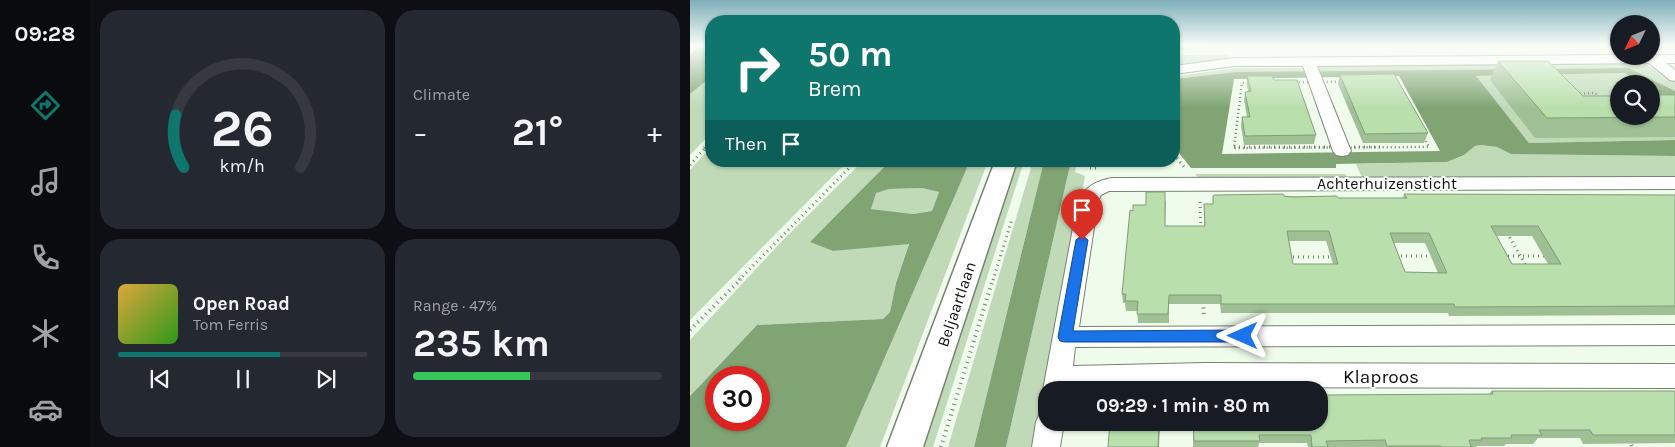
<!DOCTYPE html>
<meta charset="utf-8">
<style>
:root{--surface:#171b24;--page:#242831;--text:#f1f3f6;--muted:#9ea1a6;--line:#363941;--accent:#0f766e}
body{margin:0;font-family:Karla,sans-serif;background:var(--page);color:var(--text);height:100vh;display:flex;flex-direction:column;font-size:19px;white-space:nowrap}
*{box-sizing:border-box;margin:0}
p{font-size:16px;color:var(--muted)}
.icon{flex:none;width:28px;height:28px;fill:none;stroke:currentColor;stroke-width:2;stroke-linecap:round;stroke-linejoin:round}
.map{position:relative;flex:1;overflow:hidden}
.side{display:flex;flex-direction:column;gap:10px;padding:10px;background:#0d0f14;width:600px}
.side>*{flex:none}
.hud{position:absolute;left:15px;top:15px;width:475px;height:152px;border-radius:20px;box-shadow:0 1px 4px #0004;background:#0f766e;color:#fff;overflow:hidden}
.needle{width:32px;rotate:227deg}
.fabs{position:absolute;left:920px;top:15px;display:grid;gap:10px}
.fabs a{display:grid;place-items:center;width:50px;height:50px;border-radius:50%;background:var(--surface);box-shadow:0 1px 4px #0004;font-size:25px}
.speed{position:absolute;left:15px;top:366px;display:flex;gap:10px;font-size:25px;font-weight:700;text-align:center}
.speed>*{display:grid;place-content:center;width:65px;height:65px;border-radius:50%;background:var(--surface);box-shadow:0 1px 4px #0004;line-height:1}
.speed .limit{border:8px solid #d22;background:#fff;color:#111}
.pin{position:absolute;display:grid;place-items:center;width:42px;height:42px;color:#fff;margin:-51px -21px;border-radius:50% 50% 50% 0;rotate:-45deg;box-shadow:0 0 5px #0007}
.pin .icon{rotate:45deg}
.me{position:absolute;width:55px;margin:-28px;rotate:270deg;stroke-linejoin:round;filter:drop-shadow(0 0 4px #0008)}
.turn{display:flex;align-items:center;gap:18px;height:105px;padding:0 20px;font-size:22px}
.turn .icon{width:65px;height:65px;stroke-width:2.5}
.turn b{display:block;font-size:35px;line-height:42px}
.then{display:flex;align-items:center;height:48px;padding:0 20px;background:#0003;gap:10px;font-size:19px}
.big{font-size:38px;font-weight:700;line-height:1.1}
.side .card{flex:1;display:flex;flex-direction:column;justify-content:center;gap:8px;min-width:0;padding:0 18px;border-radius:20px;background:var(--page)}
.side .dial{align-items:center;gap:0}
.dial svg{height:130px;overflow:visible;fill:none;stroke:var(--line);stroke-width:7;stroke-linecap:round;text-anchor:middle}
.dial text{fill:var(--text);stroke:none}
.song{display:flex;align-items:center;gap:15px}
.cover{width:60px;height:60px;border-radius:8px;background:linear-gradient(135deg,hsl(40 70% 55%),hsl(110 70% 35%))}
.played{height:5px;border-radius:2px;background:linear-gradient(90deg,var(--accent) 65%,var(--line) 65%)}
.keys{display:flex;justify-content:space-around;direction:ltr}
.heat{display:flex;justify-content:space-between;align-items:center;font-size:28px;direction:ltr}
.charge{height:8px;border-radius:4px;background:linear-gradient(90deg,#34c759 47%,var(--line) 0)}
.side .tiles{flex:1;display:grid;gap:10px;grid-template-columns:repeat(2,1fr)}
.trip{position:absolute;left:348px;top:381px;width:290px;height:50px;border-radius:20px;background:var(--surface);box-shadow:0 1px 4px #0004;font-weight:700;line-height:50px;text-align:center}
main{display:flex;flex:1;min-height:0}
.tab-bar{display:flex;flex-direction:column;width:90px;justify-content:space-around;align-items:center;background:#090b0e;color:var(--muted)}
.tab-bar .icon{width:35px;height:35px}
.tab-bar .on{color:var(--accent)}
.tab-bar b{font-size:22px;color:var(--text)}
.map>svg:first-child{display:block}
.green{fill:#c0dab8}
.water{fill:#80a474;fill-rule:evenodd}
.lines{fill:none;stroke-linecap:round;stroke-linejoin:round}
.minor-casing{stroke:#788374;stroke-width:2}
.tertiary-casing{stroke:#788374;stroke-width:3}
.path-far2{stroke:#767e73;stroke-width:2.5;stroke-dasharray:1 3;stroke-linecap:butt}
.path-far1{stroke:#767e73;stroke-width:3;stroke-dasharray:1 4;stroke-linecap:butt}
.path{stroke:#767e73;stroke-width:4;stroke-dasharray:1 4.5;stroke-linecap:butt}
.minor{fill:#fff;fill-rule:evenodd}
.tertiary{fill:#fff;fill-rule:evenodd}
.wall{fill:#9fc095;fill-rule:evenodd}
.shaded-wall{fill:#829c79}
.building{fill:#b9dfad;stroke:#829c79;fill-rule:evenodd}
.route{fill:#1a73e8;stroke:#114b97}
.labels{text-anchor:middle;stroke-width:4;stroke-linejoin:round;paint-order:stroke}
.street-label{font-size:16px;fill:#0f130d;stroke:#fff}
.near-street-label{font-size:19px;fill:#0f130d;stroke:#fff}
</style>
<main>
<nav class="tab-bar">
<b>09:28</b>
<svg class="icon on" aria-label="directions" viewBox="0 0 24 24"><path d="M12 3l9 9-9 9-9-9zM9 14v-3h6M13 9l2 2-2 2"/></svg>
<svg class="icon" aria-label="music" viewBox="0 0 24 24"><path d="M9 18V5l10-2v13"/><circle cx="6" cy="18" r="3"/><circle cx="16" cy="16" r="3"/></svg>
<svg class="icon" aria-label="phone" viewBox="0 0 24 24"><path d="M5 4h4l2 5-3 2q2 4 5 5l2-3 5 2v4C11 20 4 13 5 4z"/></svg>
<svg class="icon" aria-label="climate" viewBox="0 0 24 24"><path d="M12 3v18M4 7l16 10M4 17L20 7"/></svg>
<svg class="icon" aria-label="car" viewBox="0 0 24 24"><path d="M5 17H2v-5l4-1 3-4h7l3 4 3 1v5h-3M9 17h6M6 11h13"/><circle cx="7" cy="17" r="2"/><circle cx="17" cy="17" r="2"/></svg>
</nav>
<section class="side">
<div class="tiles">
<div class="card dial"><svg viewBox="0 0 100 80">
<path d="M14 69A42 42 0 1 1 86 69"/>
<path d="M14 69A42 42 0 0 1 9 37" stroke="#0f766e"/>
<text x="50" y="56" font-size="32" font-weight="700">26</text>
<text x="50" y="72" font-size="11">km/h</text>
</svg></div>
<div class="card"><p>Climate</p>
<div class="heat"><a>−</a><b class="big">21°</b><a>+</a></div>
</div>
<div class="card">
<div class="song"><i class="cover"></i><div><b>Open Road</b><p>Tom Ferris</p></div></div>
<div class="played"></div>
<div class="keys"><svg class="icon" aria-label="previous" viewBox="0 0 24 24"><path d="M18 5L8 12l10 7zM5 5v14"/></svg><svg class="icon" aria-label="pause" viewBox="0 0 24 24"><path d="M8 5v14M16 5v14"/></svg><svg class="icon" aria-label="next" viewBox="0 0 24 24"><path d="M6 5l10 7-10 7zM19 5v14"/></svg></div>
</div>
<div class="card"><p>Range · 47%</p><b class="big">235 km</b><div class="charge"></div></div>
</div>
</section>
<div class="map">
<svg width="985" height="447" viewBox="0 0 985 447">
<rect width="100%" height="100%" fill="#effbeb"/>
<!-- green -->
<path class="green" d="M484 55H539L537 58 484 67Z
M947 63C963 64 973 73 985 82V91L939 68 628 71 626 68 631 65Z
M546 68H612L615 72H545L485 79 487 76Z
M935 73 948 84H929V116H961V95L985 115V140L839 143 785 76Z
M21 77V133L0 155V94Z
M791 145 807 147 821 154 985 156V177L672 178 666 164 757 162 774 155 785 146Z
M21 147V161H158L0 320V170Z
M173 161H200L121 242 143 251 219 243 206 283 200 312 193 319 67 325 0 396V340L92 241Z
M280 161H298L190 447H156Z
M327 161H334L243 447H231Z
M343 161H354L284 447H258Z
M381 161H387L385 172 395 176 344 447H316Z
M505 174H656L657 178 509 179Z
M232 188 249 192 242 211 223 214 180 209 185 193 199 189Z"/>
<!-- water -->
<path class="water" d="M11 45H21V77L0 94V54Z
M939 68 985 91V115L961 95V84H948L935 73 786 76 839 143 985 140V156L821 154 807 147 791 145 785 146 774 155 757 162 646 164V168H501L489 153H484L485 79 545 72ZM709 76 750 151 532 154 544 79Z
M200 161H280L156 447H0V396L67 325 193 319 200 312 206 283 219 244 143 251 120 242ZM232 188 249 192 242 211 223 214 181 209 186 193 199 189ZM26 378H69V420H26Z
M354 161H381L316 447H284Z"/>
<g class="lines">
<defs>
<path id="minor" d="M929 55H985V63H976L985 70V81L980 80 959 63 627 66 661 151 658 155 652 156 646 155 643 151 613 66H544L484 74V66L544 58Z
M985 177V189L419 191 411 195 408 201 389 327 985 325V345L385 347 383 366 515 363 985 364V388L515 387 356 390V397L353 390 388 201C396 186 406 181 422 178Z
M356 410V422H374L370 447H342L346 422 350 413Z"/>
<path id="tertiary" d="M305 161H327L233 447H197Z"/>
</defs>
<!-- minor casing -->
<use href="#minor" class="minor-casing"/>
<!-- tertiary casing -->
<use href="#tertiary" class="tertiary-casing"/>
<!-- path-far2 -->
<path class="path-far2" d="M704 81 739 147 544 148 552 83Z
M886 94 905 93 910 99
M14 148 21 141"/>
<!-- path-far1 -->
<path class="path-far1" d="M544 147H691
M484 154 494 167
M0 165 16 147
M400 168H410
M510 202 511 231
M817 233 837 267
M706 256H744
M813 256H857
M598 257H644
M49 280 166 161
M303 280 322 219"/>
<!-- path -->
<path class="path" d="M513 302 514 316
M0 330 51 279
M939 440 942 447
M251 447 303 279"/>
<!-- minor -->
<use href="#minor" class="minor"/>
<!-- tertiary -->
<use href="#tertiary" class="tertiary"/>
</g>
<!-- wall -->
<path class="wall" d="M484 45H519V49L484 50Z
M808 61 893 96 985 95V137L845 138 800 80Z
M650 75 738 133 734 143H673L648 84Z
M557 76 584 80 626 135 624 144 554 145 551 126 552 117H557L554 100 555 92H558L557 85Z
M714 194 985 195V315L759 316 758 313H531L530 304H479V323H448L447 311H436L435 303H433L432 294 443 211 456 205 476 201 475 226H514V204H523V196H594L649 198H713ZM806 236H842L858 264H822ZM598 241H636L643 264H603ZM704 243H735L748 273 715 272Z
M802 391H985V443L893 444 890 438H848L843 444H816L814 446H787L786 447H618L617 443H569L568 447H503V422H629L799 394Z"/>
<!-- shaded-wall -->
<path class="shaded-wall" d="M469 422H470L469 447H468Z"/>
<!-- building -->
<path class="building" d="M808 61H858L893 96H929V116H961V95H985V117L857 118Z
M704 74 738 133 675 134 650 75Z
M557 76H582L584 80H607L626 135 555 136 552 117H560L555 92 561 91Z
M456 192H475V226H515L514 204H523V196L525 195 593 194 594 196 602 197 646 196 649 198H717L714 194 985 195V306L765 307 764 304H531V295H479L478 314H447L448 301H435L436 294H432L440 210 443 211V205H456ZM801 226H848L871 264H822ZM597 231H639L648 264H603ZM700 233H739L757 273 715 272Z
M444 384H479V390H444Z
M802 391H985V435H903L900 430H849L852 435H821L822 438H791L792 440H779L781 447H752L751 446H697L695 440 636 441 638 447H622L621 435H569L570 441H504L503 422H629V395L803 394Z
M420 422H469L468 447H418Z"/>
<!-- sky -->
<linearGradient id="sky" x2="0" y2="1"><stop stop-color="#7eaeba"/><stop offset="0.42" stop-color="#f8fdf6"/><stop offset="1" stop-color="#f8fdf6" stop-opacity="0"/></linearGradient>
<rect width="985" height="108" fill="url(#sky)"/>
<!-- route -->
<path class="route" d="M392 235 398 240 383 331 553 330 558 332 560 336 558 340 553 342H375L370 341 368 337 386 240Z"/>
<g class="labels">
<!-- street labels -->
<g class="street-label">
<text x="697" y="189">Achterhuizensticht</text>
<text transform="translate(266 304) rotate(-71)" y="6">Beljaartlaan</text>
</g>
<!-- near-street labels -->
<g class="near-street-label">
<text x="691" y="383">Klaproos</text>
</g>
</g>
</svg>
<div class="fabs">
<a><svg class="needle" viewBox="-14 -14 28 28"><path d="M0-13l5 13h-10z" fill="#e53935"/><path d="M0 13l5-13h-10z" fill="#9ea1a6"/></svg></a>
<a><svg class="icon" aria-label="search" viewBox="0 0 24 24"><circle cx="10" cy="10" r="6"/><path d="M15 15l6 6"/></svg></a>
</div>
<div class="speed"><div class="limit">30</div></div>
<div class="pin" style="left:392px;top:240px;background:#d93025"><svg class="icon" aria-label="arrive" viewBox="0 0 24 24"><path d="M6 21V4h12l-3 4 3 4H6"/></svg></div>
<svg class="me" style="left:553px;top:336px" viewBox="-20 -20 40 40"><path d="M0-17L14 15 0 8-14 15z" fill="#1a73e8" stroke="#fff" stroke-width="4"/></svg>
<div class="trip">09:29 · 1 min · 80 m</div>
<div class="hud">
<div class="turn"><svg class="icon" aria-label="right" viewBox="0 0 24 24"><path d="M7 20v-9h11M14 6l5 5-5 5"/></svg><div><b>50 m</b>Brem</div></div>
<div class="then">Then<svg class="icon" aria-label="arrive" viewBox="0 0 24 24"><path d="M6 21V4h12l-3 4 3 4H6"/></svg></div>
</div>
</div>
</main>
